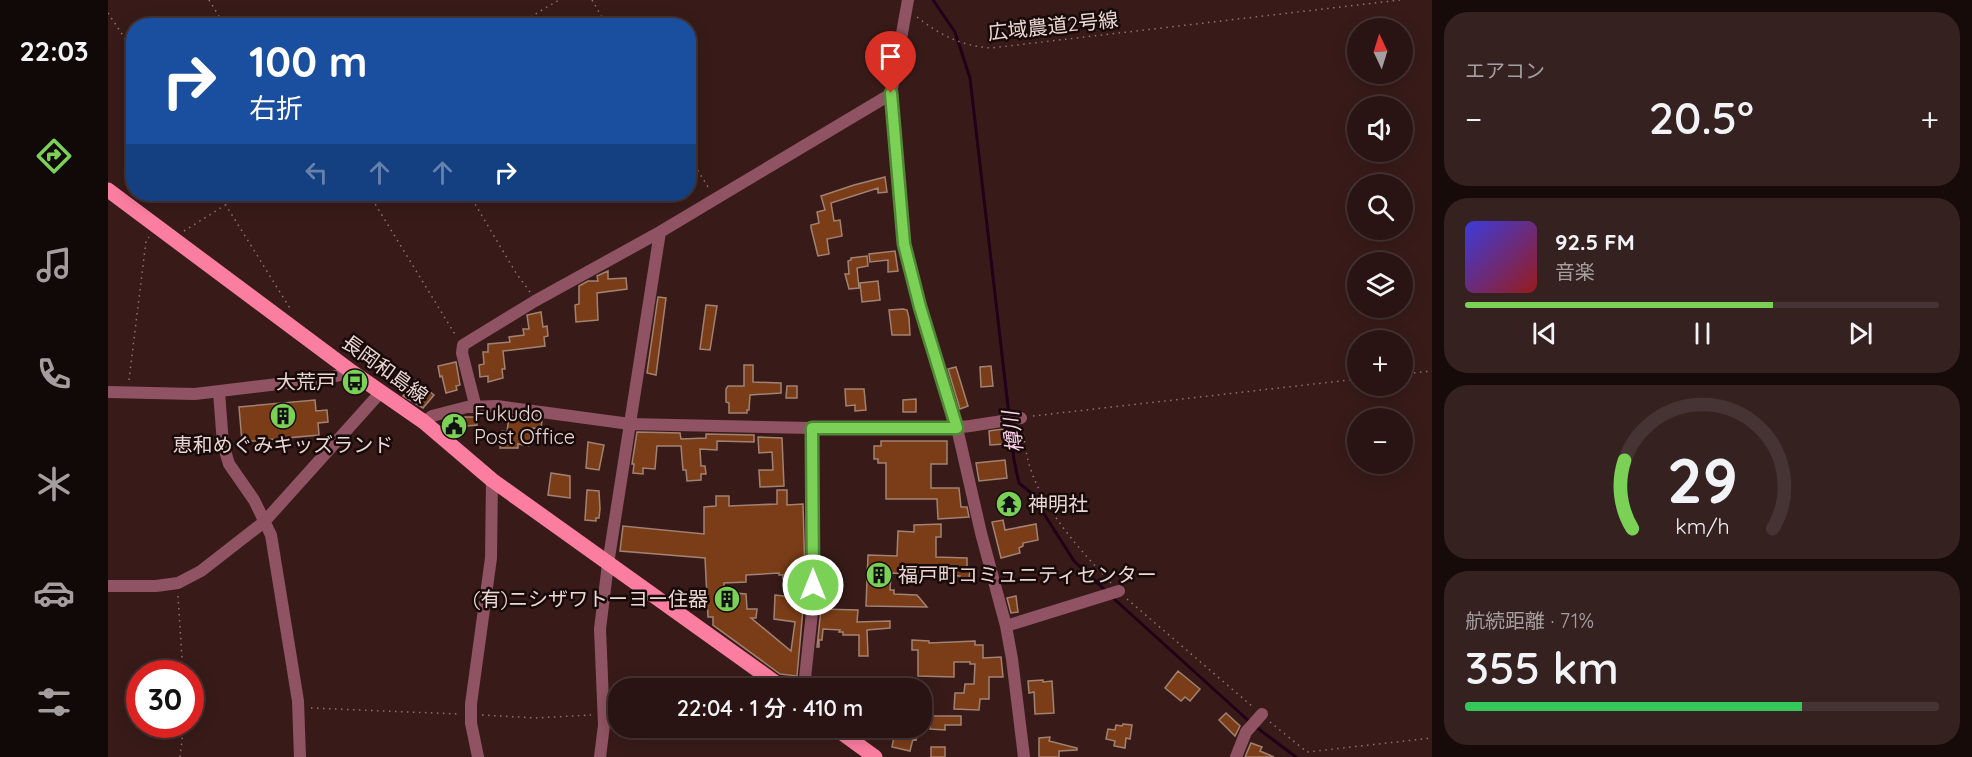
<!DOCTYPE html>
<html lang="ja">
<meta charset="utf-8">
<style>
:root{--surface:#2a1413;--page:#362121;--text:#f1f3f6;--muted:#a59ea0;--line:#463333;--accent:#7bd156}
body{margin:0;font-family:Quicksand,"Noto Sans JP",sans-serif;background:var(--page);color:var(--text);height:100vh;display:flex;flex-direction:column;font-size:22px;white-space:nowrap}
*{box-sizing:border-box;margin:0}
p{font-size:20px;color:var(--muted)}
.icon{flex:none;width:33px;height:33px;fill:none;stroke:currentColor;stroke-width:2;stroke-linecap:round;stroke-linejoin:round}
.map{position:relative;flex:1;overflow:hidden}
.sheet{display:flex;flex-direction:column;gap:12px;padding:12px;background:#170b0a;width:540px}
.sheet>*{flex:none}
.banner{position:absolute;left:18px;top:18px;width:570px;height:183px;border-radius:24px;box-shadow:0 3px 15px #0003,0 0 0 2px var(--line);background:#1a4fa0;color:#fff;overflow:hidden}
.needle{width:39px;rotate:356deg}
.tools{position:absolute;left:1239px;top:18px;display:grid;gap:12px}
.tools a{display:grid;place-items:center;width:66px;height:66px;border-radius:50%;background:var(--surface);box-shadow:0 3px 15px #0003,0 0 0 2px var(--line);font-size:30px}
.speed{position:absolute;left:18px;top:660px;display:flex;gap:12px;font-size:30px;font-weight:700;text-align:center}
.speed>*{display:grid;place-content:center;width:78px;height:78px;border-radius:50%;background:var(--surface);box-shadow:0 3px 15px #0003,0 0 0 2px var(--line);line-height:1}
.speed .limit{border:9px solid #d22;background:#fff;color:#111}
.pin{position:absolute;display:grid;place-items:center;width:51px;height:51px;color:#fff;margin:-62px -26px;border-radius:50% 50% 50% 0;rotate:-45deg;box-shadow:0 0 6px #0007}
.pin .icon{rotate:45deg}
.me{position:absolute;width:66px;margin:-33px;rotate:0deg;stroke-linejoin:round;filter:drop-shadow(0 0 4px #0008)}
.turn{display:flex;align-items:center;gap:21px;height:126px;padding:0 24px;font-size:27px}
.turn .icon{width:78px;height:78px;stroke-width:2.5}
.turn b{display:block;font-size:42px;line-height:51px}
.lanes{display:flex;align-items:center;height:57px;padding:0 24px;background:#0003;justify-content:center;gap:30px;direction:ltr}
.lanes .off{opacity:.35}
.big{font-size:45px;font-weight:600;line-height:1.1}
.sheet .card{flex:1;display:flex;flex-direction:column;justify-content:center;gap:9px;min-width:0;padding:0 21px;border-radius:24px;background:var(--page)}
.sheet .dial{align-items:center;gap:0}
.dial svg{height:156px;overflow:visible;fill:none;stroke:var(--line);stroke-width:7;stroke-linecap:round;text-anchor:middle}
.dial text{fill:var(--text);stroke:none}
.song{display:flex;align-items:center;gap:18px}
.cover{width:72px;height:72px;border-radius:9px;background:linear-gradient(135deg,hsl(240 70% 55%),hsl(0 70% 35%))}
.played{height:6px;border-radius:3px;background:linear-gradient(90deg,var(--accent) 65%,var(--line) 65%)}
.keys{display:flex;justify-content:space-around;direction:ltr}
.heat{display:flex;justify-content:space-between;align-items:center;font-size:33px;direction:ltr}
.charge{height:9px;border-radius:4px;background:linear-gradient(90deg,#34c759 71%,var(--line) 0)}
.trip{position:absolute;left:500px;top:678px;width:324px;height:60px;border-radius:24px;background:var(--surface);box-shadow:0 3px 15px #0003,0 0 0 2px var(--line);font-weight:600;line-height:60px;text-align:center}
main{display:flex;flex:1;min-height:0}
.tab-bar{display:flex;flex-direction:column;width:108px;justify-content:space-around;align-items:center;background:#110808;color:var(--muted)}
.tab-bar .icon{width:42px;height:42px}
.tab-bar .on{color:var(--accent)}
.tab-bar b{font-size:27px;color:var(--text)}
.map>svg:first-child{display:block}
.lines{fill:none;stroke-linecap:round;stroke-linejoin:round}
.stream{stroke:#210018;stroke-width:3}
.building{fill:#7b3d18;stroke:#a18272;stroke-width:1.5}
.path{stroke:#8c7471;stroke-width:1.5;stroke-dasharray:1.5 4.5;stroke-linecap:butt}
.minor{stroke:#905363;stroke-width:12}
.major{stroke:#fb7ea1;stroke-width:15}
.route-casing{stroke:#508838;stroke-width:15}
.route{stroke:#7bd156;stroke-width:10}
.labels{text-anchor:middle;stroke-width:5;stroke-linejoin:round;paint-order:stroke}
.street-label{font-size:20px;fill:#ead6d3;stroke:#170a09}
.poi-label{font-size:20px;fill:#ead6d3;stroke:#170a09;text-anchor:start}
.water-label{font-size:21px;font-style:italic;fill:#fccfea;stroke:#170a09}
</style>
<main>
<nav class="tab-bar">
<b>22:03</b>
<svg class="icon on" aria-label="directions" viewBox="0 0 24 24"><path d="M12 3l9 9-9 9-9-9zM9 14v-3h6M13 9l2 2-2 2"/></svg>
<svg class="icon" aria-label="music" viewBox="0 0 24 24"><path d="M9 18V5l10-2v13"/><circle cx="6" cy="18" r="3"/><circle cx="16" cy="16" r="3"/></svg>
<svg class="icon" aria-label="phone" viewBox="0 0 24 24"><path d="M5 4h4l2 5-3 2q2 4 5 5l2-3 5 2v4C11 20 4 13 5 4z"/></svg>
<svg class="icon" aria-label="climate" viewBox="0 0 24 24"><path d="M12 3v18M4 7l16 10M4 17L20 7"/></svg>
<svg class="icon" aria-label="car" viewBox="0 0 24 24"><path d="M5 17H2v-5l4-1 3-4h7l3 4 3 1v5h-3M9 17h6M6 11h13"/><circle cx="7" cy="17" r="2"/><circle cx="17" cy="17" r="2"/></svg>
<svg class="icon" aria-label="filters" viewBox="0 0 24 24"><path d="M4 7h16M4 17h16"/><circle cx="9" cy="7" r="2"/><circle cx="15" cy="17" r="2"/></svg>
</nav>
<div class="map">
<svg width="1324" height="757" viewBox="0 0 1324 757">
<rect width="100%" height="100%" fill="#381b19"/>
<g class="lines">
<!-- stream -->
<path class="stream" d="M825 0 847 32 862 78 901 415
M902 422 906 460 911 483 922 492 966 561 999 592
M1004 597 1143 723
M1148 727 1188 757"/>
</g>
<!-- building -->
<path class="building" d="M777 177 779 192 770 193V188L723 203 726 221 732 220 734 236 719 239 721 254 710 256 703 228V225L711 223 709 212 717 210 713 196 746 185Z
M787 251 790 271 780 272V260L762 262 761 254Z
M759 256 760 266 749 268 751 288 741 289 737 274H741L740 261 743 260V258Z
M500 271V279L518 278 519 289 489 293 490 320 468 322 467 305 471 304V286L480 281H490L489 276Z
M770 281 772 300 754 302 752 283Z
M550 297 558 298 548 375 539 373Z
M598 305 609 306 602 350 592 349Z
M795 309 799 310 801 318 802 335H784L781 310Z
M433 312 435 327 439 326 440 336 436 337 437 346 395 351 397 369H394L395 378 380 382V376L372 377 371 365 376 364 375 352H380V344L402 342 401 337 416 335 415 329H421L419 315Z
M348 362 352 385 348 386 349 390 338 393 334 376 332 377 330 366Z
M636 365H645V382L673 383V393L642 395 641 410H639V413H621V403L618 402V389L620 386H636Z
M883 366 885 386 873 387 872 367Z
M848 367 860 406 852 409 840 369Z
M308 380 326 395 315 408 295 396Z
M679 386H689V398H678Z
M737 389H756L758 410 747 411V405L738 406Z
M808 399V412H795V400Z
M207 400 208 411 219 410 220 422 210 423 211 435 134 442 131 407Z
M401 416 434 420 433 429 424 428 421 446 410 444V448H392L394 431 399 432Z
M351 417H368L369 425 359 426 353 435 349 432 347 435 335 425 339 421Z
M895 429 896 444 882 445 881 431Z
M529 432 572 433 573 439 598 438V434L646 435V442L609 441V450L592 449 593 466H597L598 474H593V480L579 481 578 470H575L573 446H549L547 469 535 468V474L525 473 526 464H524Z
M650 437 674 438 676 486 652 487 651 470H665L664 452 651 453Z
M773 441H839V464H823V488H851L853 507H859L861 517 830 519 829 499H778V463H770V459H766V446H773Z
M480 442 496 445 491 470 478 468Z
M897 460 899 478 871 481 868 463Z
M443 473 462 476V498L440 495Z
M479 490 491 491 492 509 491 518H488V521L477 520Z
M669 490H679V505L695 504 697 575H695V578L675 579V575H671V573L638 575V582L616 583V592L638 594 639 609H649L648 618H643L683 651 687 622 666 619 667 595 696 598 689 676 672 674 605 625V617H600L597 558 512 551 515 526 596 534V507L608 506V496H621V506L669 504Z
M895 520 897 530 928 524 930 540 915 543V546L911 548 912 553 893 558 884 522Z
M833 524V537H828V557L859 558V568H862L861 579 852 578V576L783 573 782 590H786V594L809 595 819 607 758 606 760 555 789 556 790 531 806 532V525Z
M908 596 910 612 903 613 899 598Z
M713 609 750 610 749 622 782 621V628L759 630 760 656H751V635H735V632H731L732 630 715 629 714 640H711V647H709Z
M804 640 821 641V643L867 641V645H875V658L893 657 895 677H881V699H872L871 710 846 709 847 693H856L857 684H866L867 664H862V662H846V677L810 676V650H804Z
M1070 671 1092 689 1082 701 1077 697 1073 701 1057 688Z
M705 677 718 678 717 687 702 688Z
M935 680V682L944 681 946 713 927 714 926 692 921 693 920 681Z
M1118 713 1132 726 1127 736 1111 720Z
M822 716H853V725H837V730L822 729Z
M1015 724 1024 725 1022 739 1018 738 1017 748 1006 746 1007 741 998 739 1000 729 1007 730 1008 725 1014 726Z
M782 728H811L808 740 805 739 802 751 784 747 786 737 780 735Z
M942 737 941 741 969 748V750L951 751V757H931V738Z
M1143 743 1154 747 1152 751 1166 757H1137Z
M823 747H837V757H823Z"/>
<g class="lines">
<!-- path -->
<path class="path" d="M101 0 117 26
M484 0 499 26
M0 13 26 52
M809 17C832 35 853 46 883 48L1292 0
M407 26 451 0
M580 155 602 190
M111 194 183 310
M261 194 348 336
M361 194 408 273 422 292
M76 231 135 194
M1294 374 1324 371
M21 380 38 241 41 237
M925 416 1250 379
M915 429C916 438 917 447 919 456 929 503 971 549 1003 583
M70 596 75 674
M1019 599 1145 707
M203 708 351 714
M374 715 427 718 483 715
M1162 722 1199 752 1324 738
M72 757 76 724"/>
<!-- minor -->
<path class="minor" d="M800 0 783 94 796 244 812 307 849 428 873 533 898 626 904 659 916 757
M0 392 87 394 220 378 244 372
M111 392 115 444 121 464 146 500 163 535 190 701 192 757
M368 408 354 353 355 345 427 301 552 232 783 94
M316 422 324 416 359 407 389 406 522 424 704 428 835 429 862 426 913 418
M0 586H48L70 583 93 571 156 522 272 393
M898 626 1011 591
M692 688 697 678 705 603 704 428
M370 757 363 723V704L383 558 384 480
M492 757 496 725 492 629 500 564 552 232
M1128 757 1138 732 1154 714"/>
<!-- major -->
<path class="major" d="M0 190 244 372 316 422 384 480 675 688
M727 728 767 757"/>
</g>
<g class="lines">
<defs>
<path id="route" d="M705 585 704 428H849L812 307 796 244 783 93"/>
</defs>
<!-- route casing -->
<use href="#route" class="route-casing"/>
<!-- route -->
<use href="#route" class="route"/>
</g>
<!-- icons -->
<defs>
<symbol id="bus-disc" viewBox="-11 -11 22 22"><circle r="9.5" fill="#7bd156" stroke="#170a09"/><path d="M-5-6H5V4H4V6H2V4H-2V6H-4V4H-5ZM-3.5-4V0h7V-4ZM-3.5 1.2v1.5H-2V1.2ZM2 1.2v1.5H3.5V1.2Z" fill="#111"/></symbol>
<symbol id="building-disc" viewBox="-11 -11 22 22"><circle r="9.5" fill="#7bd156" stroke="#170a09"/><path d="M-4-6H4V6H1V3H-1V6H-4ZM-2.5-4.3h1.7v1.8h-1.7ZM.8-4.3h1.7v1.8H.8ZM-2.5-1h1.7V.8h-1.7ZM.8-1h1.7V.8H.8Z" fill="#111"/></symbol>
<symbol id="civic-disc" viewBox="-11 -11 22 22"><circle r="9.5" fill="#7bd156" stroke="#170a09"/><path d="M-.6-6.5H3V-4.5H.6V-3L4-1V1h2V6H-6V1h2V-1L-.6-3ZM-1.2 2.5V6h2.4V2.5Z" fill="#111"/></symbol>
<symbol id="temple-disc" viewBox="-11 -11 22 22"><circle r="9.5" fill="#7bd156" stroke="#170a09"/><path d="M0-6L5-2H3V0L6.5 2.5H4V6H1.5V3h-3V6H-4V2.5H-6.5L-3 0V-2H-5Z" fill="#111"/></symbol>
</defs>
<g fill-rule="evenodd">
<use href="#bus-disc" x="232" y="367" width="30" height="30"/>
<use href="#building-disc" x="160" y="401" width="30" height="30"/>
<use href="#civic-disc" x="331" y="411" width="30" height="30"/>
<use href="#temple-disc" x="886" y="489" width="30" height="30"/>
<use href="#building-disc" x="756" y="560" width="30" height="30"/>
<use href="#building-disc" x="604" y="584" width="30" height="30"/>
</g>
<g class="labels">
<!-- street labels -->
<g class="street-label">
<text transform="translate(945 26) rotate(-6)" y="7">広域農道2号線</text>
<text transform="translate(277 369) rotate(36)" y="7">長岡和島線</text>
</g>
<!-- poi labels -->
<g class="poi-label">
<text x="228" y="389" text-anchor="end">大荒戸</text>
<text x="366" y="421">Fukudo<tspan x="366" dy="23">Post Office</tspan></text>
<text x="175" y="452" text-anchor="middle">恵和めぐみキッズランド</text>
<text x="920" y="511">神明社</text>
<text x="790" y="582">福戸町コミュニティセンター</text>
<text x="600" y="606" text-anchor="end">(有)ニシザワトーヨー住器</text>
</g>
<!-- water labels -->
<g class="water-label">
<text transform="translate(905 432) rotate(-97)" y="7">樽川</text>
</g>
</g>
</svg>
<div class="tools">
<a><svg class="needle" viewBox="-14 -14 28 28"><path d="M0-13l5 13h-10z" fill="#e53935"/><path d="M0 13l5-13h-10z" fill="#a59ea0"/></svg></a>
<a><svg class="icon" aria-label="sound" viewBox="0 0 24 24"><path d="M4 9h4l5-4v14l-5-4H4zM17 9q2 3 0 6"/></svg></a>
<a><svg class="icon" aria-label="search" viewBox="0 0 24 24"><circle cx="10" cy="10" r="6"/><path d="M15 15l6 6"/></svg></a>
<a><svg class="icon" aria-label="layers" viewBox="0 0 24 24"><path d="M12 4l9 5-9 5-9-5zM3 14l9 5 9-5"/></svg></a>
<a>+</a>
<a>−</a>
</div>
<div class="speed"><div class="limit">30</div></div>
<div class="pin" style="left:783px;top:93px;background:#d93025"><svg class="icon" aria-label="arrive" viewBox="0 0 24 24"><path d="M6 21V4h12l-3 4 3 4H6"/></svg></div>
<svg class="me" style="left:705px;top:585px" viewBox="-20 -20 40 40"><circle r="17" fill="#7bd156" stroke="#fff" stroke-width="3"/><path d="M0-11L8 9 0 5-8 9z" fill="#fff"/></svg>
<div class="trip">22:04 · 1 分 · 410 m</div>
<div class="banner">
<div class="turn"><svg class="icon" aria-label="right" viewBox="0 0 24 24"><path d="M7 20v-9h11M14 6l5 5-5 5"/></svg><div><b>100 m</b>右折</div></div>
<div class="lanes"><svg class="icon off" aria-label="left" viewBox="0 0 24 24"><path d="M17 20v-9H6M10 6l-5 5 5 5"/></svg><svg class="icon off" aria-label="ahead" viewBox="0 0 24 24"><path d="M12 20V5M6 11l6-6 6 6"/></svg><svg class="icon off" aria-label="ahead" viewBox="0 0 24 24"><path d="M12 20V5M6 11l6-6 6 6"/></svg><svg class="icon" aria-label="right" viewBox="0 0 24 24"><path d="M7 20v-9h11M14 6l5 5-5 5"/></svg></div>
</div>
</div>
<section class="sheet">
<div class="card"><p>エアコン</p>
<div class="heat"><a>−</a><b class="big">20.5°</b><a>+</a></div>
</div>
<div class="card">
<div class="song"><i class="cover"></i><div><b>92.5 FM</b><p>音楽</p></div></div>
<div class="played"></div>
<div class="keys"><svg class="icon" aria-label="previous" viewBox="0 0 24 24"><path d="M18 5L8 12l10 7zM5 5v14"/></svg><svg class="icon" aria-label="pause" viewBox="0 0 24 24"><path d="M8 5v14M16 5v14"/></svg><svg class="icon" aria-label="next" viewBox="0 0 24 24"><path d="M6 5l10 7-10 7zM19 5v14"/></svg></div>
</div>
<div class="card dial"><svg viewBox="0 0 100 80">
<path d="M14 69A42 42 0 1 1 86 69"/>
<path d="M14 69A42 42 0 0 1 10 34" stroke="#7bd156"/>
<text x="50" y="56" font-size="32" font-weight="700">29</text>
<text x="50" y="72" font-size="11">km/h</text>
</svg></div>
<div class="card"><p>航続距離 · 71%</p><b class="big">355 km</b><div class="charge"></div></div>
</section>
</main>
